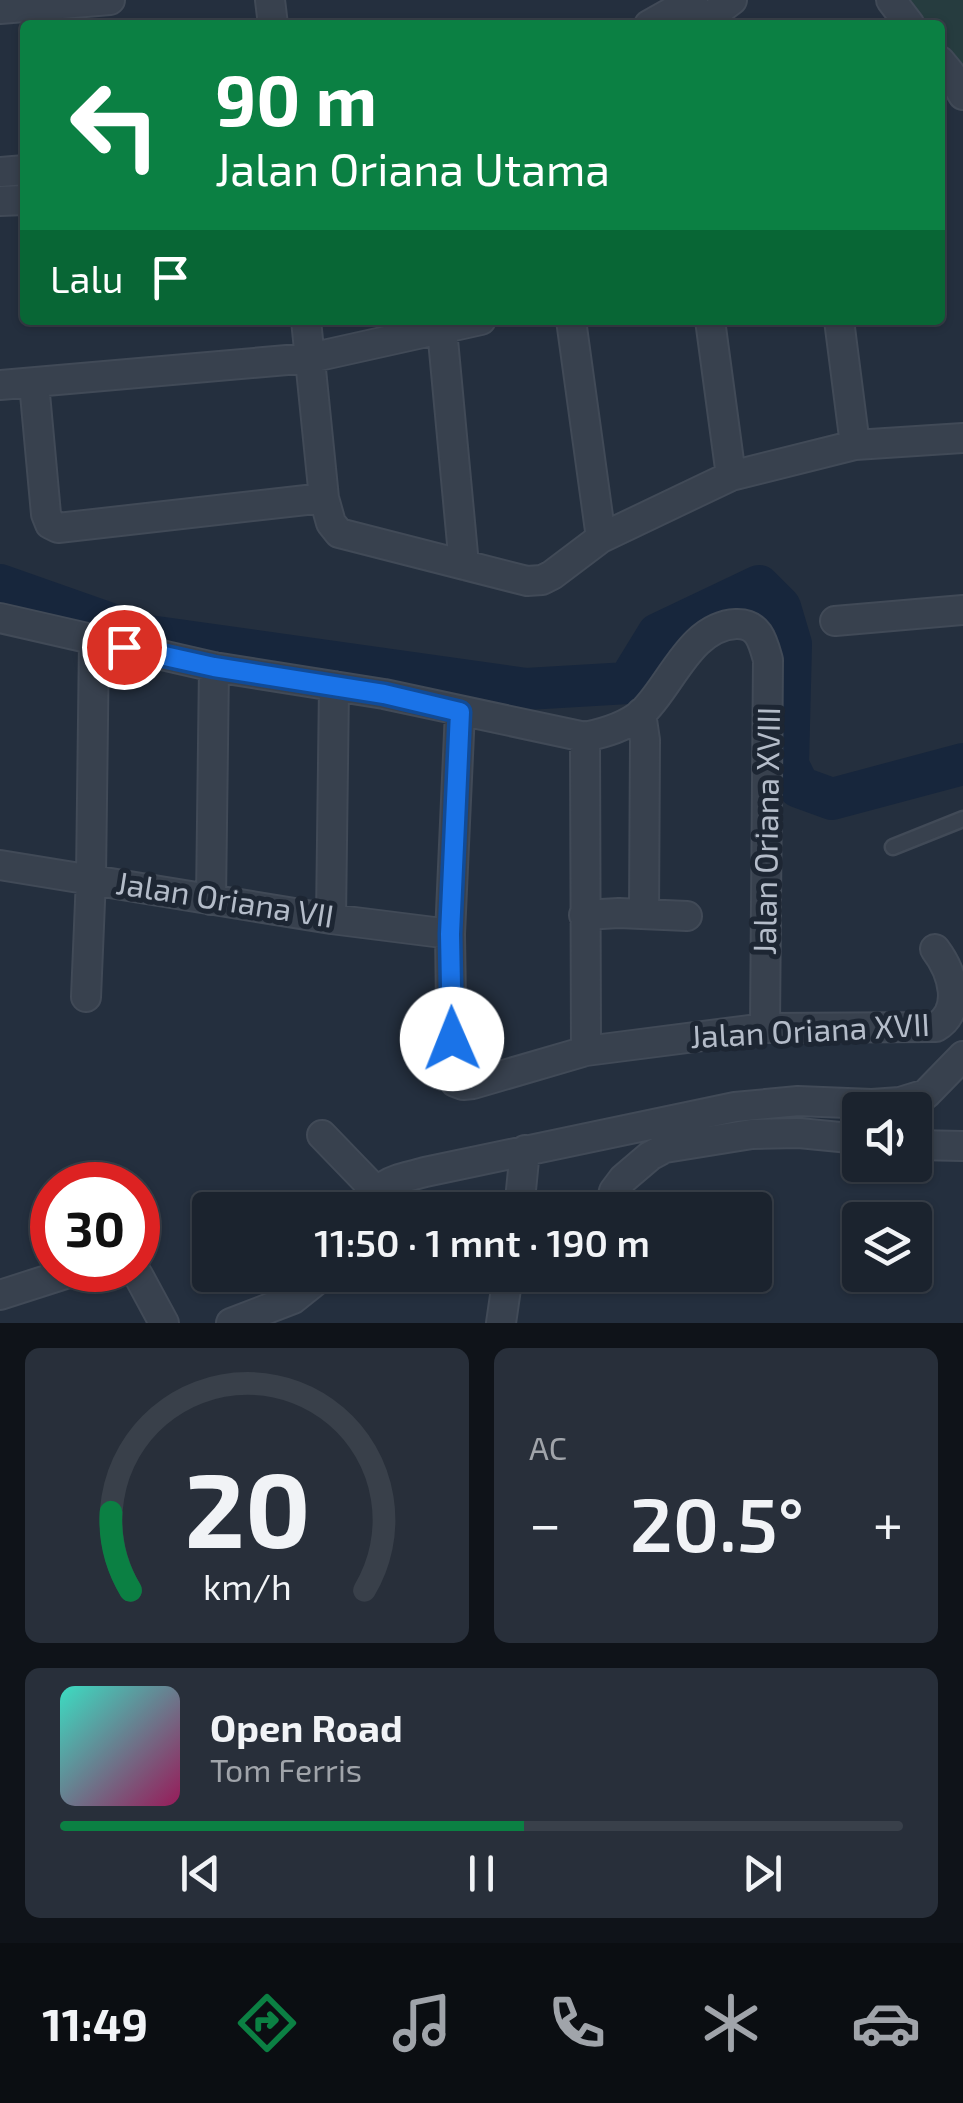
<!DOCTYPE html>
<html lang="id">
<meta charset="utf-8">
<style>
:root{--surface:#1b232e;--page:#282f3a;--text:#f1f3f6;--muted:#a0a4aa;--line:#39404a;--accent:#0b8043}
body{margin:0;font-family:"Exo 2",sans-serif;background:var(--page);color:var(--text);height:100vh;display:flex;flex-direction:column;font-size:38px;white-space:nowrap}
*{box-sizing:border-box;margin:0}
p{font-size:32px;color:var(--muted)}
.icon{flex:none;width:55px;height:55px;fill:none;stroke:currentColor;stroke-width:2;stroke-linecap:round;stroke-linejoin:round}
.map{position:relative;height:1323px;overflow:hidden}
.panel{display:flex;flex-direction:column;gap:25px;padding:25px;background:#0f1319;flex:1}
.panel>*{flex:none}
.hud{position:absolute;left:20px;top:20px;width:925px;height:305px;border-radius:10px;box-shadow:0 2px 8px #0004,0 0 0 2px var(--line);background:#0b8043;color:#fff;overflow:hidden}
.fabs{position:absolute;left:842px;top:1092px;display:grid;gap:20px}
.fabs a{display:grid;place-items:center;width:90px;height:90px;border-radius:10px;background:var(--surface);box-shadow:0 2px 8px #0004,0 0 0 2px var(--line);font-size:50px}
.speed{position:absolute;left:30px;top:1162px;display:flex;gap:20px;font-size:50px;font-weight:700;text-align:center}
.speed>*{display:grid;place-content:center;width:130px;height:130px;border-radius:50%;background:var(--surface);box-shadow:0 2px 8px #0004,0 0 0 2px var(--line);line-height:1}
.speed .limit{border:15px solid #d22;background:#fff;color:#111}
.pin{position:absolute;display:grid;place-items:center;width:85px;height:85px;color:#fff;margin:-42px;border:5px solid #fff;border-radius:50%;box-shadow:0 2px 10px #0007}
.me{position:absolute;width:110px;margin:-55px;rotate:359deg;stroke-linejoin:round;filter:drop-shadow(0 0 8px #0008)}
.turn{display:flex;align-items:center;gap:35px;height:210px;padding:0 30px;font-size:45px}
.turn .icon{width:130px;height:130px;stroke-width:2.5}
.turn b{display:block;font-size:70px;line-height:85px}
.then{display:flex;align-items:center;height:95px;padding:0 30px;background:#0003;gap:20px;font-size:38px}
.big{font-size:75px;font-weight:600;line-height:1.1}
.panel .tile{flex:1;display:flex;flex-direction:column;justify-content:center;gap:15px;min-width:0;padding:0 35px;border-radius:15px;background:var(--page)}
.panel .dial{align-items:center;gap:0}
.dial svg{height:260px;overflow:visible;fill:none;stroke:var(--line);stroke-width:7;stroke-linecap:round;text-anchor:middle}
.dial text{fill:var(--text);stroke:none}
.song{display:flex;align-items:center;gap:30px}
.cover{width:120px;height:120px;border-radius:15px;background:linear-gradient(135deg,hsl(170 70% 55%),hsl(330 70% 35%))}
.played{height:10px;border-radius:5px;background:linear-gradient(90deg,var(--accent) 55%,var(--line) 55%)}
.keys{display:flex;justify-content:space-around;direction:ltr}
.heat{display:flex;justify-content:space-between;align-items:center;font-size:55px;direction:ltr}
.panel .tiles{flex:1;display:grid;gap:25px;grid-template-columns:1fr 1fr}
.tile:last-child{grid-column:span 2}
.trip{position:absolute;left:192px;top:1192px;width:580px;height:100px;border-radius:10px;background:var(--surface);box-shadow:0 2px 8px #0004,0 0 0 2px var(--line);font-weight:600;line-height:100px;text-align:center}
.menu{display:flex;height:160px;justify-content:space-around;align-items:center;background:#0b0e12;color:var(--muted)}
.menu .icon{width:70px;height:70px}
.menu .selected{color:var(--accent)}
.menu b{font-size:45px;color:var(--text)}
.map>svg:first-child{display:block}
.green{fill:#263c3f}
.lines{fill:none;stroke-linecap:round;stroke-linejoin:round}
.river{stroke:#17263c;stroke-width:42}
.lane-casing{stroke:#414a57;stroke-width:19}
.street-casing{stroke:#414a57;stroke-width:32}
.lane{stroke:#38414e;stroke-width:14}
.street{stroke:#38414e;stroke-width:28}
.route-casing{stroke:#114b97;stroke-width:25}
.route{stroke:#1a73e8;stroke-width:18}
.labels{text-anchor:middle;stroke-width:10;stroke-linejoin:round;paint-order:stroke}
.street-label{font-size:32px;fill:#b4bcc9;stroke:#1d2633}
</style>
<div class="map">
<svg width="963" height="1323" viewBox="0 0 963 1323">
<rect width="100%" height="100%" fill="#242f3e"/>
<!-- green -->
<path class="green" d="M894 0H963V75L940 60V25H913Z"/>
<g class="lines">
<!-- river -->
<path class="river" d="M0 585 142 635 526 689 628 683 658 634 759 586 780 607 791 644 788 765 799 787 832 799 963 764"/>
<defs>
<path id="lane" d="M893 847 963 819"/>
<path id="street" d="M270 0 273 25
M891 0 910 25
M0 9 110 0
M649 25 693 0
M699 25 732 0
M940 61 950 73 963 95
M0 172 25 170
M0 201 25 200
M306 320 324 498 331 523 339 533 527 581 542 580 552 575 601 538 731 476 855 445 963 438
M571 320 601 538
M710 320 731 476
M839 320 855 445
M442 329 464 565
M34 383 46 514 50 524 58 528 324 498
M0 385 310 358 481 320
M0 618 214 667 384 694 585 737C604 733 626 727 642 713 671 686 690 626 736 624 759 623 763 642 768 660L765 1028
M835 621 963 610
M460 711 450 934 452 1075 455 1082 463 1085 473 1084 586 1051 765 1028 936 1027C963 1011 954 974 935 949
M641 713 645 740 644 914
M585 737 586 1051
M0 865 331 919 450 934
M211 900 214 667
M584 915 619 913 687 916
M331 919 334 686
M86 997 91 878 94 641
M322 1135 376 1191
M915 1145 963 1146
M366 1210C382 1179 393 1181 425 1172L735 1107 798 1101 872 1104 900 1102 926 1094 963 1056
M519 1210 525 1150
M609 1210 614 1191 623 1179 650 1156 665 1148 752 1134 799 1133 860 1139
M132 1270 138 1275 164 1323
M273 1275 293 1299
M0 1295 78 1270
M231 1323 293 1299 323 1275
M501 1323 508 1275"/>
</defs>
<!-- lane casing -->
<use href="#lane" class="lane-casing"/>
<!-- street casing -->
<use href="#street" class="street-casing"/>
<!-- lane -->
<use href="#lane" class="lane"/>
<!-- street -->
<use href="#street" class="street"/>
</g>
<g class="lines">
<defs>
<path id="route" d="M124 647 214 667 384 694 460 712 450 934 452 1039"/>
</defs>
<!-- route casing -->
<use href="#route" class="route-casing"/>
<!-- route -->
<use href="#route" class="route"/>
</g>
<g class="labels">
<!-- street labels -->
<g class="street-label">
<text transform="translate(767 831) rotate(-89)" y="11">Jalan Oriana XVIII</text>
<text transform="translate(225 900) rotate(9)" y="11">Jalan Oriana VII</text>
<text transform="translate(810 1031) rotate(-3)" y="11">Jalan Oriana XVII</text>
</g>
</g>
</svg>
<div class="fabs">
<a><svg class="icon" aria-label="sound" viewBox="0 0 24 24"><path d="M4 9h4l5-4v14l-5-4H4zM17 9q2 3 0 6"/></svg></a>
<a><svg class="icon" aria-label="layers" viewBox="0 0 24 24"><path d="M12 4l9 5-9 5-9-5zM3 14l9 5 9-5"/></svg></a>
</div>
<div class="speed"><div class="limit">30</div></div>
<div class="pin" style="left:124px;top:647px;background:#d93025"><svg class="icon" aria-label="arrive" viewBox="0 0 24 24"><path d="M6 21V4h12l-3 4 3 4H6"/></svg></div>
<svg class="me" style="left:452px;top:1039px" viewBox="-20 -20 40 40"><circle r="19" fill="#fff"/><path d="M0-13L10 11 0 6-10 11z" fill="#1a73e8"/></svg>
<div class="trip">11:50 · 1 mnt · 190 m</div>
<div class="hud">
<div class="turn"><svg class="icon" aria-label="left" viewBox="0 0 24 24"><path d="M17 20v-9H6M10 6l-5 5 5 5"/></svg><div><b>90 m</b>Jalan Oriana Utama</div></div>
<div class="then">Lalu<svg class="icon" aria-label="arrive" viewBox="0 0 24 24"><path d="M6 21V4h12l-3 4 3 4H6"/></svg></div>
</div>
</div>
<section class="panel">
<div class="tiles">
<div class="tile dial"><svg viewBox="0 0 100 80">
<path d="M14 69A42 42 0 1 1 86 69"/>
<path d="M14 69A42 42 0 0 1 8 45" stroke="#0b8043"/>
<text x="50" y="56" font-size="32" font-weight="700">20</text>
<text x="50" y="72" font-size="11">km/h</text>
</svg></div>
<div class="tile"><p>AC</p>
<div class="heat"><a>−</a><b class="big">20.5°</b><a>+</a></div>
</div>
<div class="tile">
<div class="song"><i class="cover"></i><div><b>Open Road</b><p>Tom Ferris</p></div></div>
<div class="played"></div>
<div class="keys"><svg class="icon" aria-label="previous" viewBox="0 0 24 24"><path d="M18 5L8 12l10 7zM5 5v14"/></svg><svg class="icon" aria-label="pause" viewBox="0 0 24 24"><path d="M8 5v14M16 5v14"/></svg><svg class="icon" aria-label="next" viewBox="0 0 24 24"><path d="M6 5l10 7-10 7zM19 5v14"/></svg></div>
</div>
</div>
</section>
<nav class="menu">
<b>11:49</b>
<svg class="icon selected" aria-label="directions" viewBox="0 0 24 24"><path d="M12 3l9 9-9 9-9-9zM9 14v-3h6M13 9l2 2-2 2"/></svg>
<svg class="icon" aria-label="music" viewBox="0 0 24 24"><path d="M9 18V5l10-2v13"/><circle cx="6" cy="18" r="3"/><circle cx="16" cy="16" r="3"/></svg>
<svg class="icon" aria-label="phone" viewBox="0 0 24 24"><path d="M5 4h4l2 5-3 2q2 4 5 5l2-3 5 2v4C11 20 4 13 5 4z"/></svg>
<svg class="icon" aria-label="climate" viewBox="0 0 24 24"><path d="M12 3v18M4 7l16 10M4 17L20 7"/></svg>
<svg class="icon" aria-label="car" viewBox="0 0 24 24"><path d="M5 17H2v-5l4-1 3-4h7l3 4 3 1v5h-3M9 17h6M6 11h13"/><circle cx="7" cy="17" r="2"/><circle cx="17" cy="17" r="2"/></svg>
</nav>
